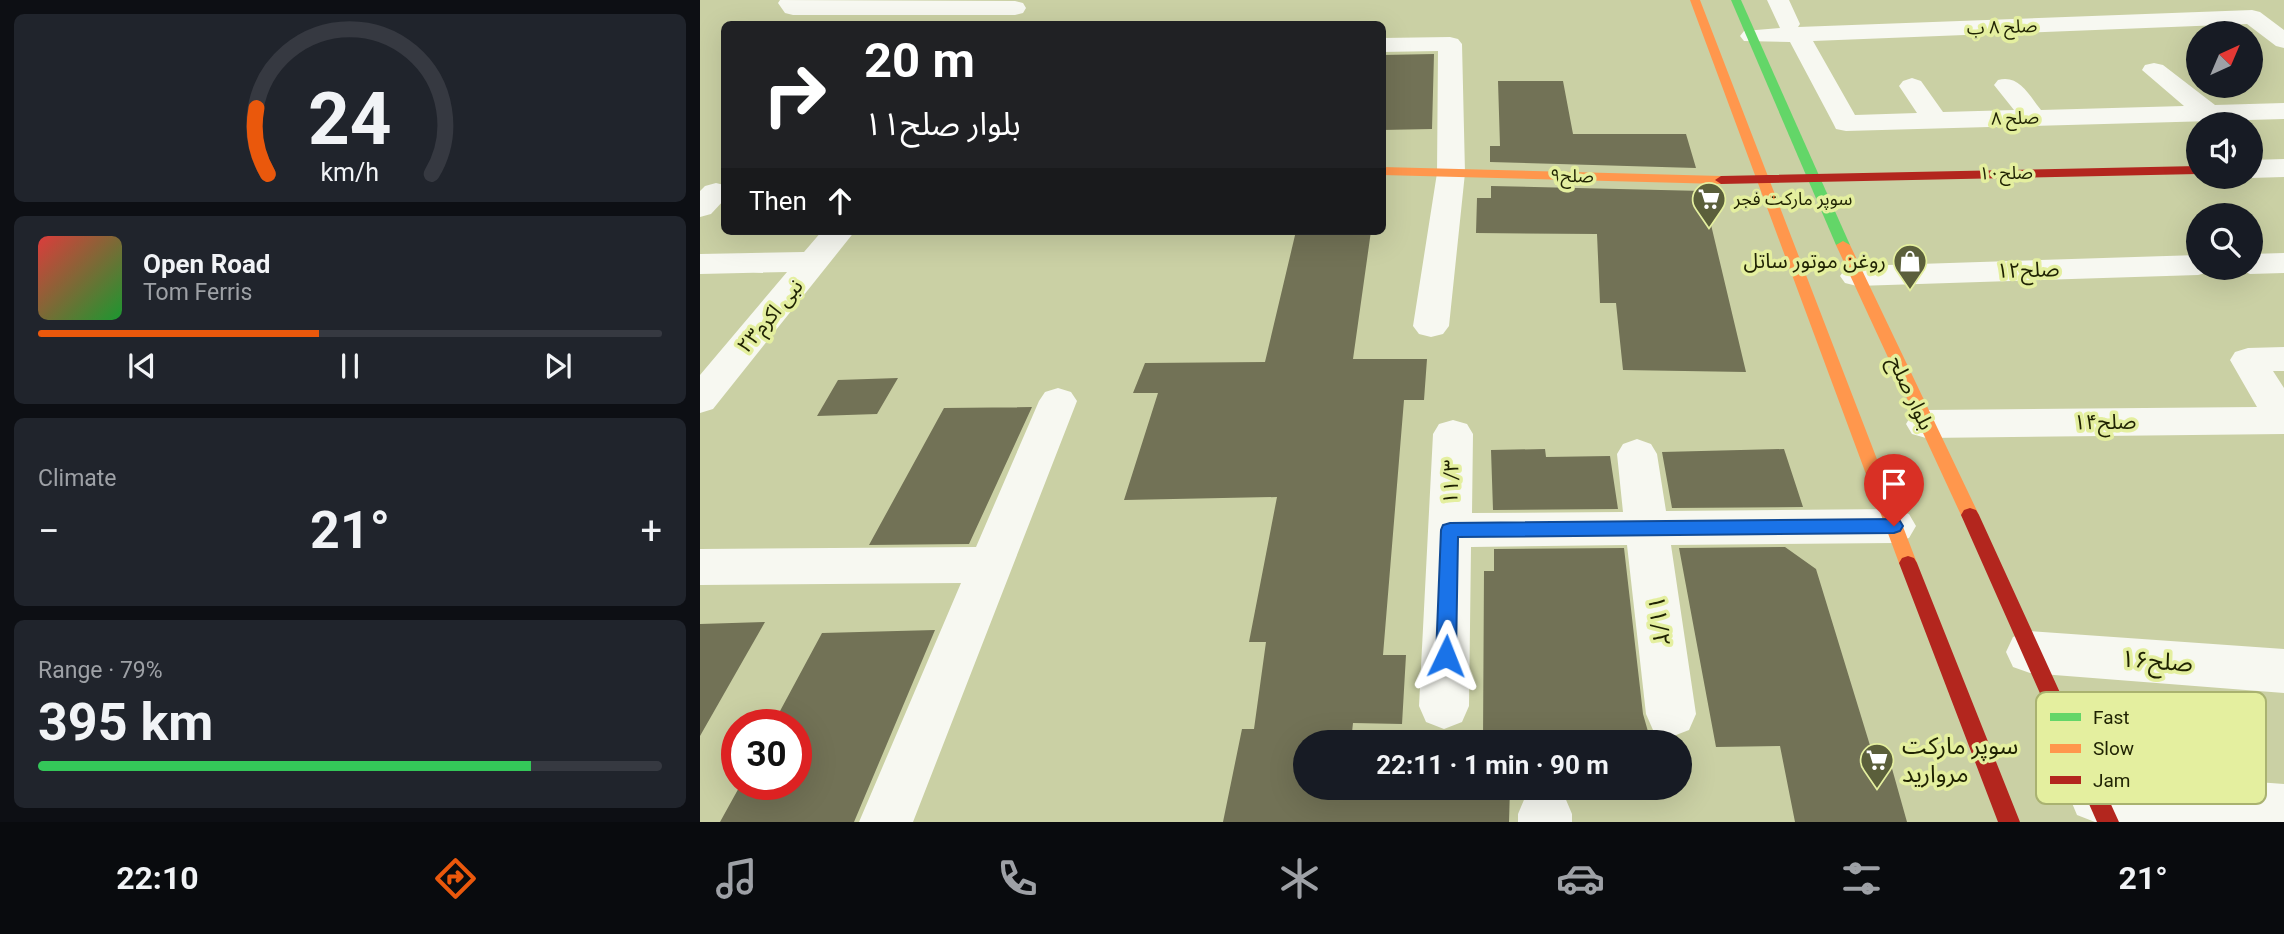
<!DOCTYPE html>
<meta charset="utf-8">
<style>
:root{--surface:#171b24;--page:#20242c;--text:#f1f3f6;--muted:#9ea1a6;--line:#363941;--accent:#ea580c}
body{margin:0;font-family:Roboto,"Noto Sans Arabic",sans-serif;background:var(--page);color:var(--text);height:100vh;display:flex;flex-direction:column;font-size:26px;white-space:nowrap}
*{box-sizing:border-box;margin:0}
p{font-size:23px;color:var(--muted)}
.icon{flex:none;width:38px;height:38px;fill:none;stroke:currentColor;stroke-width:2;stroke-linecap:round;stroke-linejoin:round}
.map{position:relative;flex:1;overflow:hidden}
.panel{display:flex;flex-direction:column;gap:14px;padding:14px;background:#0d0f14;width:700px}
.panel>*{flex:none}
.top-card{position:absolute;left:21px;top:21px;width:665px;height:214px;border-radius:10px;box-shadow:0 7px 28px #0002;background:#202124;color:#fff;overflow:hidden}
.needle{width:46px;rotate:44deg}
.controls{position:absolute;left:1486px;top:21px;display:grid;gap:14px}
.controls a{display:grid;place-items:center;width:77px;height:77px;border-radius:50%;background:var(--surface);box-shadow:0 7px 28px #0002;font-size:35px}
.speed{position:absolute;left:21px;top:709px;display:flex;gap:14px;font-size:35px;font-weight:700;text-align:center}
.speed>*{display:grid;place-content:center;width:91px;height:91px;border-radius:50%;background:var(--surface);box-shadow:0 7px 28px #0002;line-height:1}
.speed .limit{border:10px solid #d22;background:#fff;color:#111}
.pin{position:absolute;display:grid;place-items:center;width:60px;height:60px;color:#fff;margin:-72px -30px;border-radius:50% 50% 50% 0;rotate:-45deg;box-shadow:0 0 7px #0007}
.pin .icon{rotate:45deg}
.me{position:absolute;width:77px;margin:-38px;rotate:2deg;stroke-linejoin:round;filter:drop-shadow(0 0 5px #0008)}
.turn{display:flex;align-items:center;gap:24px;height:147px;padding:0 28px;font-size:32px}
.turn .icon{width:91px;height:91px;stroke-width:2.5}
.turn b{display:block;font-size:49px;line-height:60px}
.then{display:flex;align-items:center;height:66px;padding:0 28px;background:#0003;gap:14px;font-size:26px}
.big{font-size:52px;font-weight:700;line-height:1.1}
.panel .card{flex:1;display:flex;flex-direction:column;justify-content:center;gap:10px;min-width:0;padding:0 24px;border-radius:10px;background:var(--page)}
.panel .dial{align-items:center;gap:0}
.dial svg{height:182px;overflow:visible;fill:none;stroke:var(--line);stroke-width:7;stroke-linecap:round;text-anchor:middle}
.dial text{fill:var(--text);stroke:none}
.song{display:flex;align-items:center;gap:21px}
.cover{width:84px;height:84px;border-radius:10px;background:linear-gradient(135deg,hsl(0 70% 55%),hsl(130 70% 35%))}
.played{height:7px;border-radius:4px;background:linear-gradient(90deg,var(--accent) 45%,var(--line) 45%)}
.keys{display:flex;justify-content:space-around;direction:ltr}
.heat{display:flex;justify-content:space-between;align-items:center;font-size:38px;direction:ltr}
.charge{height:10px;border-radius:5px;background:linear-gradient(90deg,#34c759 79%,var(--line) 0)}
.trip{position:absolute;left:593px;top:730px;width:399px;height:70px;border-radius:35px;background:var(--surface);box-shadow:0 7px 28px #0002;font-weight:700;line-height:70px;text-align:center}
.menu{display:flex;height:112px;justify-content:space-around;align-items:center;background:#090b0e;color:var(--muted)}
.menu .icon{width:49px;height:49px}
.menu .selected{color:var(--accent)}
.menu b{font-size:32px;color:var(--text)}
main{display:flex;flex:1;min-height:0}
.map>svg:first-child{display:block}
.building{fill:#727256}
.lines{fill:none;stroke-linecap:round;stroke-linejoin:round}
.street{fill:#f7f8f1;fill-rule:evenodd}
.fast{fill:#63d668;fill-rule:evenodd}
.slow{fill:#ff974d;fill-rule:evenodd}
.jam{fill:#b3261e;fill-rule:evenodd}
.route{fill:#1a73e8;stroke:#114b97;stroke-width:2}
.labels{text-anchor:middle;stroke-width:7;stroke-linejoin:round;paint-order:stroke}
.far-street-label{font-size:18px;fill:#1f2202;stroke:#e4ef9f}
.far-poi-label{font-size:18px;fill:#1f2202;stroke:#e4ef9f;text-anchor:start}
.poi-label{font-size:21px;fill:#1f2202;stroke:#e4ef9f;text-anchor:end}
.street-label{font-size:21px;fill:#1f2202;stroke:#e4ef9f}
.near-street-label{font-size:24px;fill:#1f2202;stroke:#e4ef9f}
.near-poi-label{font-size:24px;fill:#1f2202;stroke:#e4ef9f;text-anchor:start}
.key{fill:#e4ef9f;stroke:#a9b270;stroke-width:2}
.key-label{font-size:19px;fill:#1f2202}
</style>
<main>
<section class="panel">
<div class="card dial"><svg viewBox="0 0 100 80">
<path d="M14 69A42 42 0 1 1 86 69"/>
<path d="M14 69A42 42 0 0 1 9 40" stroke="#ea580c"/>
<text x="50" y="56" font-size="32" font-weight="700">24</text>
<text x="50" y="72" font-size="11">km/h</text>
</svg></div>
<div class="card">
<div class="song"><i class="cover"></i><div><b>Open Road</b><p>Tom Ferris</p></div></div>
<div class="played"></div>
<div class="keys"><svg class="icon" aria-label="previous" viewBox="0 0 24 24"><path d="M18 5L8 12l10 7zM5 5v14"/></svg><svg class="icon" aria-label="pause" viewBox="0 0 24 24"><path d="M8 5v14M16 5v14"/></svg><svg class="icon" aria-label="next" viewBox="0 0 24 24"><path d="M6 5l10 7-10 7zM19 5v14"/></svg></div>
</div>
<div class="card"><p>Climate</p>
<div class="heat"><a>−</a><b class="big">21°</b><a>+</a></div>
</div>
<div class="card"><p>Range · 79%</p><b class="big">395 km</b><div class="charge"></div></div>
</section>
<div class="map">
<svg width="1584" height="822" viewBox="0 0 1584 822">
<rect width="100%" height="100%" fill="#cad0a4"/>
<!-- building -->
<path class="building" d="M734 54 732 129 682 130V55Z
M798 81H863L873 134H986L996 168 790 162V146H800Z
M791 186 1003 191 1046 372 923 370 916 303H900L897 234 776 233 777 198H791Z
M596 231H671L653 359H727L724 400H704L683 655H706L702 724 653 723 651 742H606V788H810L809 822H523L542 729H554L566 642H549L577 497 424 500 458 393H433L445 363 565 362Z
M198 378 177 414 117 416 138 380Z
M332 407 269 544 169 545 244 408Z
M845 449 846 457 910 456 918 509 793 510 791 450Z
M1084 449 1103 507 972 508 962 452Z
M1085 547 1116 569 1176 765H1191L1207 822H1095L1080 746 1016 747 979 548Z
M924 548 943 714 951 742 783 740 784 571H794V549Z
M65 622 45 657 0 736V624Z
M235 630 154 822H20L41 784H96V724H73L122 633Z"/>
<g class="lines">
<!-- street -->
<path class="street" d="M80 0 315 1 323 3 326 8 323 13 315 15H93L85 13 78 3Z
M1067 0H1089L1100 24 1098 27 1552 10 1560 12 1584 30V48L1576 46 1547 24 1113 41 1155 115 1217 113 1199 86 1203 81 1212 78 1221 81 1243 112 1314 110 1294 85 1298 80C1319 74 1329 95 1341 110L1484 106 1442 70 1445 65 1454 63 1463 65 1515 105 1584 103V119L1146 131 1136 129 1133 123 1090 42 1044 41 1040 36 1044 31 1080 28Z
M750 37 758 39 762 44 765 173 749 326 743 334 731 337 719 334 713 326 737 173 738 51 682 52V38Z
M1584 159V177L1550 178 1546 177H1550V160Z
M16 183 24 185V200L11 214 0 217V191L5 186Z
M122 231H155L13 409 0 413V375L87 272 0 274V254L104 252Z
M1584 253V273L1550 274 1536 268H1550V254Z
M1498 255V268H1512L1510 272 1498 275 1157 286 1145 283 1140 276 1145 269 1157 266Z
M1584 347V371H1573L1584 388V434L1226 438 1212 434 1206 424 1212 414 1226 410 1557 407 1530 360 1535 352 1548 348Z
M358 388 371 392 377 401 213 822H159L261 583 0 585V549L276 547 339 401 345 392Z
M753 420 767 424 773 434 772 513 923 512 917 454 923 444 937 439 951 444 957 454 966 511 1194 509 1209 514 1216 526 1209 538 1194 543 971 545 996 714 989 730 971 737 953 730 946 714 927 545 771 547 769 706 762 722 744 729 726 722 719 706 733 434 739 424Z
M1330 631 1584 649V693L1330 673 1313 667 1306 652 1313 637Z
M1396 770 1584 784V822H1395L1377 815 1369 796 1377 777Z
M844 788 864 795 872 814V822H818V814L826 795Z"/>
<!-- fast -->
<path class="fast" d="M1031 0H1041L1150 245 1148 248 1143 249 1136 245Z"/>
<!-- slow -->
<path class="slow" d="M990 0H1000L1217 563 1214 568 1208 570 1202 568 1199 563Z
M682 167 1021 176 1027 180 1021 184 682 175Z
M1143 241 1150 245 1279 515 1276 520H1264L1261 515 1136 245Z"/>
<!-- jam -->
<path class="jam" d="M1498 166V174L1021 184 1015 180 1021 176Z
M1270 508 1276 510 1279 515 1419 822H1397L1261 515 1264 510Z
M1208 556 1214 558 1217 563 1320 822H1298L1199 563 1202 558Z"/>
</g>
<!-- route -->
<path class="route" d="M1194 519 1200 521 1203 526 1200 531 1194 533 758 537 756 656 753 662 746 664 739 662 736 656 741 530 743 525 750 523Z"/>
<!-- icons -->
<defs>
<symbol id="supermarket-pin" viewBox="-11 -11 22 30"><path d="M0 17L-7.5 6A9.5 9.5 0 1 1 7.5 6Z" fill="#5b5f3b" stroke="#e4ef9f"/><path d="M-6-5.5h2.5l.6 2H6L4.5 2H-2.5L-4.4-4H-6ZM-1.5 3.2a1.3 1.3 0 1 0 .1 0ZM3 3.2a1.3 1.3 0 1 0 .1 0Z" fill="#fff"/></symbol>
<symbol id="shop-pin" viewBox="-11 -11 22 30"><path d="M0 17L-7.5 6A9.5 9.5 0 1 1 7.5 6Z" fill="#5b5f3b" stroke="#e4ef9f"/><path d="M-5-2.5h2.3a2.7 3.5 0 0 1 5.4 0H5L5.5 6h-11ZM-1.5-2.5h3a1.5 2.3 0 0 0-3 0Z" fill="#fff"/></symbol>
</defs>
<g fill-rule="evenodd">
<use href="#supermarket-pin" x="990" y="180" width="38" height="52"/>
<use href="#shop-pin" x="1191" y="242" width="38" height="52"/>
<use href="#supermarket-pin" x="1158" y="741" width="38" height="52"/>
</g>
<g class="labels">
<!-- far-street labels -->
<g class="far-street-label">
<text transform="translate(1302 27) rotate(-2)" y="6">صلح ۸ ب</text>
<text transform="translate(1315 118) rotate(-2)" y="6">۸ صلح</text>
<text transform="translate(1306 173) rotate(-1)" y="6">صلح۱۰</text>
<text transform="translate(872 176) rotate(1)" y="6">صلح۹</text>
</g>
<!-- far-poi labels -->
<g class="far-poi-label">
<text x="1034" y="205">سوپر مارکت فجر</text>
</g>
<!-- poi labels -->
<g class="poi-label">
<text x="1186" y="268">روغن موتور ساتل</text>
</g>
<!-- street labels -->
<g class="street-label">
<text transform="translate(1328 270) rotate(-2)" y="7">صلح۱۲</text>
<text transform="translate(70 316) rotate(-50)" y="7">نبی اکرم۲۳</text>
<text transform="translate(1211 393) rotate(65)" y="7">بلوار صلح</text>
<text transform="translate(1405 422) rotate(-1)" y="7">صلح۱۴</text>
<text transform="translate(751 482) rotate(-88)" y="7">۱۱/۳</text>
</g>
<!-- near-street labels -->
<g class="near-street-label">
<text transform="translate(959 621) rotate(83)" y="8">۱۱/۲</text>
<text transform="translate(1457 661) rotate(4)" y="8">صلح۱۶</text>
</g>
<!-- near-poi labels -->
<g class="near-poi-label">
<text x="1202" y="754">سوپر مارکت<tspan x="1202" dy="28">مروارید</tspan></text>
</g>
</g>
<!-- legend -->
<rect x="1336" y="692" width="230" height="112" rx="10" class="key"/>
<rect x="1350" y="713" width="31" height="8" fill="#63d668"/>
<rect x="1350" y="744" width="31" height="9" fill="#ff974d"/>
<rect x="1350" y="776" width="31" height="8" fill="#b3261e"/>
<g class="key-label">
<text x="1393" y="724">Fast</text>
<text x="1393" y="755">Slow</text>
<text x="1393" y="787">Jam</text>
</g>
</svg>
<div class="controls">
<a><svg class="needle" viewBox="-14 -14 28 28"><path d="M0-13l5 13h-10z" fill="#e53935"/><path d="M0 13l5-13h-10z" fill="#9ea1a6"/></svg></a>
<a><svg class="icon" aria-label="sound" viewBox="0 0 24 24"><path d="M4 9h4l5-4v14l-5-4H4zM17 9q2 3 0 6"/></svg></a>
<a><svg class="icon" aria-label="search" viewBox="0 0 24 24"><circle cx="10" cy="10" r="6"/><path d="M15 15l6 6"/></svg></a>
</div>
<div class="speed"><div class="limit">30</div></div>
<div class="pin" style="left:1194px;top:526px;background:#d93025"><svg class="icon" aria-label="arrive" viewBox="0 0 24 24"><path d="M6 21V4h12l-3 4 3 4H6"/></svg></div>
<svg class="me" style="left:746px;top:656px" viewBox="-20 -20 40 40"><path d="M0-17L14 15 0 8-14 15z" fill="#1a73e8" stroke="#fff" stroke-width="4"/></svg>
<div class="trip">22:11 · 1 min · 90 m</div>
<div class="top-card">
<div class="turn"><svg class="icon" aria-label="right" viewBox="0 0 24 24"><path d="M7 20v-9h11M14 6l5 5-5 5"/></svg><div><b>20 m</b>بلوار صلح۱۱</div></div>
<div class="then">Then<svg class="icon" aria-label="ahead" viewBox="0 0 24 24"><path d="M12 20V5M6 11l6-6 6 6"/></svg></div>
</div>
</div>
</main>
<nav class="menu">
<b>22:10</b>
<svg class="icon selected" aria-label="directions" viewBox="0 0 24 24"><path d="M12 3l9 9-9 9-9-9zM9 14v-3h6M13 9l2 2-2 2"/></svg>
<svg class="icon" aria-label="music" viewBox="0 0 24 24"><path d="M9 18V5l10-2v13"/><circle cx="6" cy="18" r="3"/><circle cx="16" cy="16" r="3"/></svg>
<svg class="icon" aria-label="phone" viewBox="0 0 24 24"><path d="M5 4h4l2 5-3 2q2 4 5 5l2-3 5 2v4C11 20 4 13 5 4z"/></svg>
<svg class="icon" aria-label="climate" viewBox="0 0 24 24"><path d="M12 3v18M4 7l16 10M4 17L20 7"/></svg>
<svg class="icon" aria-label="car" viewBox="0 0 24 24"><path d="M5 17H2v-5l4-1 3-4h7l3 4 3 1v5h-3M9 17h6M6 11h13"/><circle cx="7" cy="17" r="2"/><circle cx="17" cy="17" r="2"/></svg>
<svg class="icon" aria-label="filters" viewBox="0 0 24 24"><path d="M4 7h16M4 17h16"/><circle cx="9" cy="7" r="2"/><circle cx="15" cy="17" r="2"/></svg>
<b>21°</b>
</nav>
